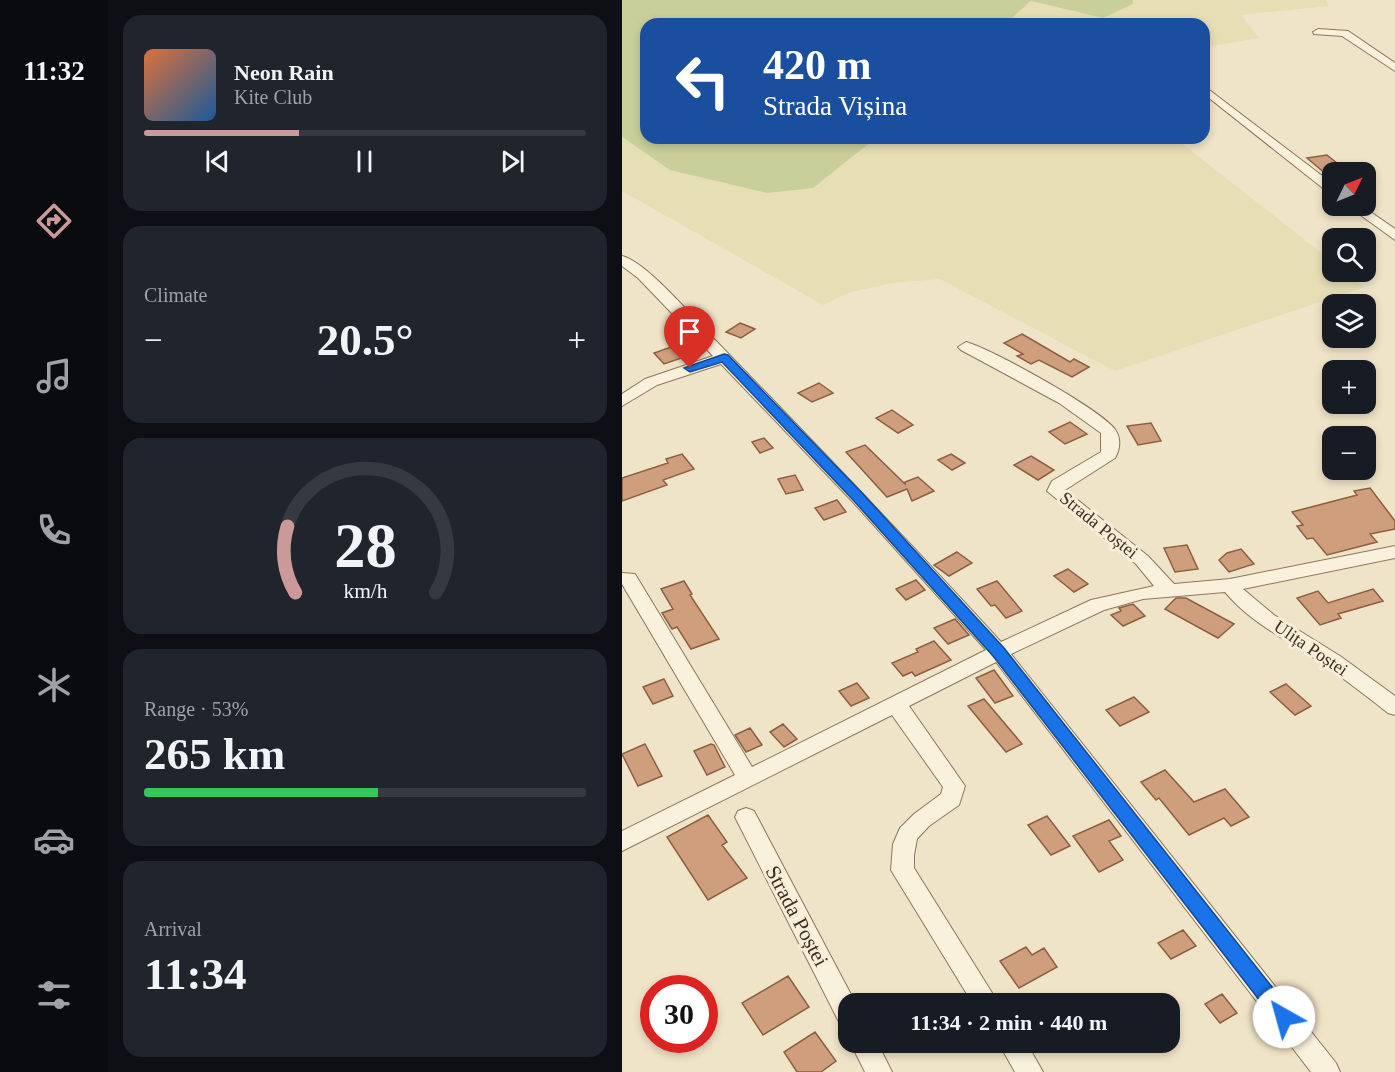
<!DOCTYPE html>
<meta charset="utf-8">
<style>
:root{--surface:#171b24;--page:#20242c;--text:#f1f3f6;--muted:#9ea1a6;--line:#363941;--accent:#cc999b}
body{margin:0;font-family:Georgia,serif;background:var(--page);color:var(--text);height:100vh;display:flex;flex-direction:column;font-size:22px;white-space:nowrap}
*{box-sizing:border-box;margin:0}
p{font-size:20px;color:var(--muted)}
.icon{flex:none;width:33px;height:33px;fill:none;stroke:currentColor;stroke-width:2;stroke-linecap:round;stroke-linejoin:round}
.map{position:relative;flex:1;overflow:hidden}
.panel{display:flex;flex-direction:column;gap:15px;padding:15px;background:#0d0f14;width:514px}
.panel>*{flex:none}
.banner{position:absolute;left:18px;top:18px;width:570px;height:126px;border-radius:18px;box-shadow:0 3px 9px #0003;background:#1a4fa0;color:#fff;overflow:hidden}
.needle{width:39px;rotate:47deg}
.tools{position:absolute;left:700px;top:162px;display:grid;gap:12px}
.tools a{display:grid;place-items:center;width:54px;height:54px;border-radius:12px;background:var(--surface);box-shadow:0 3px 9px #0003;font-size:30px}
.speed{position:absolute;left:18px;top:975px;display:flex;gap:12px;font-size:30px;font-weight:700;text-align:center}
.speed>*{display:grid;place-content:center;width:78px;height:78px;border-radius:50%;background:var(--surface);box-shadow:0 3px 9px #0003;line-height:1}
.speed .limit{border:9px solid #d22;background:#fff;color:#111}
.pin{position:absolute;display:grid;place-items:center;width:51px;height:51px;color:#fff;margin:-62px -26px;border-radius:50% 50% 50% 0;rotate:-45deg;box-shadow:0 0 6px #0007}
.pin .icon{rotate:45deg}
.me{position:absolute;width:66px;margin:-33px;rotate:322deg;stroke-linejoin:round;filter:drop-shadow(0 0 4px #0008)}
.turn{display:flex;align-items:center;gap:21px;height:126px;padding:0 24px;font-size:27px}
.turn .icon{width:78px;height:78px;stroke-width:2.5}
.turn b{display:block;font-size:42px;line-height:51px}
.big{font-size:45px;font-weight:800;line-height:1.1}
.panel .widget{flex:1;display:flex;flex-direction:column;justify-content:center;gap:9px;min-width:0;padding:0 21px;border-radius:18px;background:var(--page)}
.panel .dial{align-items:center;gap:0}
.dial svg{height:156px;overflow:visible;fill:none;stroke:var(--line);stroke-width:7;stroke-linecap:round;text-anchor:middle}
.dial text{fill:var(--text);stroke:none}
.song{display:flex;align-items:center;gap:18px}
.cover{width:72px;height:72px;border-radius:9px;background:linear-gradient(135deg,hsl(20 70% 55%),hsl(210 70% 35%))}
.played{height:6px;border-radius:3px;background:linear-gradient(90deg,var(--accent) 35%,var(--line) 35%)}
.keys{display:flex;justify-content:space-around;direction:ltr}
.heat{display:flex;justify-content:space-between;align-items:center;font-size:33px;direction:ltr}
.charge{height:9px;border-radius:4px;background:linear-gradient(90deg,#34c759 53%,var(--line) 0)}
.trip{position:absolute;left:216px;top:993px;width:342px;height:60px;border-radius:18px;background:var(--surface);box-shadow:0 3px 9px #0003;font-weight:800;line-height:60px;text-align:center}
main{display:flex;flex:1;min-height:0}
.tab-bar{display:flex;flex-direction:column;width:108px;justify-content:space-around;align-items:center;background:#090b0e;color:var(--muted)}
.tab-bar .icon{width:42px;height:42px}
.tab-bar .on{color:var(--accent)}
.tab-bar b{font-size:27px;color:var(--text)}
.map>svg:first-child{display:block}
.farmland{fill:#e6deb5}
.green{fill:#c9cf9b}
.building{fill:#cf9f7d;stroke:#8d5f41;stroke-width:1.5}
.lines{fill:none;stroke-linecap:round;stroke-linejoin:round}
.street-casing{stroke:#8d765c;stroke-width:2}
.street{fill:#faf1dc;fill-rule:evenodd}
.route{fill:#1a73e8;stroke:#114b97;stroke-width:1.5}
.labels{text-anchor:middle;stroke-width:6;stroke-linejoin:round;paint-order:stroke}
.street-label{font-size:18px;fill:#3d2e20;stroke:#f7eed8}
.near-street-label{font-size:21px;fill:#3d2e20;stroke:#f7eed8}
</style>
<main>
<nav class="tab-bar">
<b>11:32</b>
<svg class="icon on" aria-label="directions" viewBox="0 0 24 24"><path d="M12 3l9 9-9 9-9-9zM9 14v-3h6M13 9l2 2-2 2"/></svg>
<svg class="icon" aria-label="music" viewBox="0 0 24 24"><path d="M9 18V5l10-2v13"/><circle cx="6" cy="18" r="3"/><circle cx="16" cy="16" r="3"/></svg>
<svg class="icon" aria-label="phone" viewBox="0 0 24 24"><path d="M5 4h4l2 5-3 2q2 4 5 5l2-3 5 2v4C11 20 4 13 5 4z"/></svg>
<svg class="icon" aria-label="climate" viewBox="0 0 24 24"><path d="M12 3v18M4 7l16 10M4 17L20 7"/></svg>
<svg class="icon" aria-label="car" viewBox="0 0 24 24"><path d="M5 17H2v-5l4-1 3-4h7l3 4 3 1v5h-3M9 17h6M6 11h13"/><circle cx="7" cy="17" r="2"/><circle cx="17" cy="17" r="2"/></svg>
<svg class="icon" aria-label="filters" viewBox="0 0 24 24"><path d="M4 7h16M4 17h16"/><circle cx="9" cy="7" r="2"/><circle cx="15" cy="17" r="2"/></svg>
</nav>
<section class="panel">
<div class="widget">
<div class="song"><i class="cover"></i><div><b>Neon Rain</b><p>Kite Club</p></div></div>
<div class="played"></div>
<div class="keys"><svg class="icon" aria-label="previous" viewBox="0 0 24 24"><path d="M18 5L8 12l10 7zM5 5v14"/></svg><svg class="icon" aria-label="pause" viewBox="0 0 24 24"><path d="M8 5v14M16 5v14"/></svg><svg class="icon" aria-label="next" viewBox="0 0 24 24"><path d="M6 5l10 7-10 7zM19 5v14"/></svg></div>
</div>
<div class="widget"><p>Climate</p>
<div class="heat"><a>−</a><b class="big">20.5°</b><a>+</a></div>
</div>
<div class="widget dial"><svg viewBox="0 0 100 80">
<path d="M14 69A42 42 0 1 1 86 69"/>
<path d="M14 69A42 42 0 0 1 10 35" stroke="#cc999b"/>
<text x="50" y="56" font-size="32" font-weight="700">28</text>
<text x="50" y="72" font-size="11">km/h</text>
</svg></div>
<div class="widget"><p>Range · 53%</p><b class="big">265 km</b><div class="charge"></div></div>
<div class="widget"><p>Arrival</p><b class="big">11:34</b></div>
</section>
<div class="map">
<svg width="773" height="1072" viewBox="0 0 773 1072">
<rect width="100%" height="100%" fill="#f0e4c8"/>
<!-- farmland -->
<path class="farmland" d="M511 0H704L707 6 619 15 637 38 582 47V24H383L409 1 481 18 511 4Z
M0 137 48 170 191 188 254 138H553L711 262V272H723L742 287 493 371 318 279 269 283 226 293 201 305 0 191Z"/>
<!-- green -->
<path class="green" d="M0 0H511V4L481 18 409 1 383 24H24V138H254L191 188 145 193 48 170 0 137Z"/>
<!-- building -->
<path class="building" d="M705 155 726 172H711V180L685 158Z
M118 323 133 329 119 338 104 332Z
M400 334 448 362 452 359 467 367 450 377 417 360 409 364 395 356 401 354 382 343Z
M63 342 74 353 42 364 32 353Z
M197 383 211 393 190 402 176 393Z
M270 410 291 425 276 433 254 418Z
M448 422 465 434 443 444 427 432Z
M529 423 539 441 516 445 505 426Z
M142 438 151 448 138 453 130 442Z
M243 445 283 484V482L296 477 312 491 290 501 285 489 265 497 224 452Z
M60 454 72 469 41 480 45 485 0 501V478L46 463 44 459Z
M329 454 343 463 330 470 316 460Z
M409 456 432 470 416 480 392 465Z
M173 475 181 490 164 494 156 479Z
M748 488 773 521V529L748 534 755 542 705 555 691 538 685 539 675 526 681 525 670 512 735 495 732 491Z
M215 500 224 512 202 520 193 508Z
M565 545 576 569 553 572 542 548Z
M619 549 632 564 607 572 597 560 605 553Z
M335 552 350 563 327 576 312 565Z
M446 569 466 584 452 592 432 576Z
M294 580 303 590 284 600 274 589Z
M62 581 70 594 68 595 97 639 69 649 55 627 50 629 40 613 51 609 39 589Z
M375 581 400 611 384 618 373 605 369 606 355 589Z
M751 589 761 601 716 614 719 618 698 625 675 598 696 591 706 603Z
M554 598H564L612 624 596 638 543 609Z
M511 604 523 616 501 626 489 615 499 611 497 608Z
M333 619 347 635 326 644 312 628Z
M312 641 329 660 293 676 290 672 281 676 270 663 296 652 294 649Z
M372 670 391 696 373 703 354 678Z
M42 679 51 696 31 704 21 687Z
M235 683 247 698 229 706 217 691Z
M664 684 689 706 673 715 648 692Z
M512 697 527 712 498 726 484 710Z
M362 699 400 744 384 752 346 706Z
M161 724 175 739 162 747 148 732Z
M128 728 140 745 124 752 113 735Z
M23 744 40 776 16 786 0 754Z
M89 744 92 745 103 767 85 775 72 751Z
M543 770 572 802 603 789 627 817 609 826 602 818 567 835 537 798 534 800 519 782Z
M86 815 105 842 100 845 125 878 86 900 45 837Z
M425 816 448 846 429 855 406 825Z
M487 820 499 836 487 841 501 860 477 872 451 836Z
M561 930 574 946 549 959 536 943Z
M404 947 410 955 422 948 435 967 397 988 378 961Z
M166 976 187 1007 141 1035 120 1003Z
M600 994 615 1013 598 1023 583 1004Z
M193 1032 214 1061 199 1072H175L162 1052Z"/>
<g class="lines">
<defs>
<path id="street" d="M696 29 726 31 773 63V71L720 36 692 34 691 32Z
M582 86 711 184V194L707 193 582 94Z
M726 206H740L773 229V240Z
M0 256C25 262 74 321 94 341 190 440 286 540 379 642L469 600 532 586 514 564 425 491 430 481 479 452V433L437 403 339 350 336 347 344 342C368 348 484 412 494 431 499 439 498 450 493 458L443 490 526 556 552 584 608 579 773 546V558L621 589 652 615 718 656 773 696V715L766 713C742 694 717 675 692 658 661 638 627 621 603 592L521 599 482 610 389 654 714 1063 718 1072H689L374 662 287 706 343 786 337 805 307 826 295 839 292 855V868L377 1004H351L269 870 271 844 278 828 292 814 319 794 321 787 270 715 0 851V831L113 775 0 584V573L13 574 130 767 364 650 231 502 99 364 35 385 0 406V394L23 379 91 356 16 278 0 266Z
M124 808 132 811 234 1004H226V1025L217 1022 113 817 116 811Z
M228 1042H255L270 1072H243Z
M376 1042H404L421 1072H393Z"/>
</defs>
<!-- street casing -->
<use href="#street" class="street-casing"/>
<!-- street -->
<use href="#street" class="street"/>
</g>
<!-- route -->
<path class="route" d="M102 354 106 355 242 495 382 648 669 1011 672 1017 669 1023 662 1026 655 1023 371 656 232 501 100 362 68 372 62 368Z"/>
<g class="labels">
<!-- street labels -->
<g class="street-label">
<text transform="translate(477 525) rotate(39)" y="6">Strada Poștei</text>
<text transform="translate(689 648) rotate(34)" y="6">Ulița Poștei</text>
</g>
<!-- near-street labels -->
<g class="near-street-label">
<text transform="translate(175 916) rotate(62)" y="7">Strada Poștei</text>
</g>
</g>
</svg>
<div class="tools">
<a><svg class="needle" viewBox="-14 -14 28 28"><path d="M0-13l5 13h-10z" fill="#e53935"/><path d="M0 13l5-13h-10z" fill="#9ea1a6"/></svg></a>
<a><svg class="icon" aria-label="search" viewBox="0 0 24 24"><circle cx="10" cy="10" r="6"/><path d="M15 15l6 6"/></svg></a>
<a><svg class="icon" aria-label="layers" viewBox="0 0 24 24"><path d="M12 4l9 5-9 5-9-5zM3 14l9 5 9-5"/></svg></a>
<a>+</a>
<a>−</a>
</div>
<div class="speed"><div class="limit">30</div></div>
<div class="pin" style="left:68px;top:368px;background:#d93025"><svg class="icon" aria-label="arrive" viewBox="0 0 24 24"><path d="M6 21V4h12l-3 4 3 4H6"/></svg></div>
<svg class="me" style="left:662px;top:1017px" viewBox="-20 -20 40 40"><circle r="19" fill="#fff"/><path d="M0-13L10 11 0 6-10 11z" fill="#1a73e8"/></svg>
<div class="trip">11:34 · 2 min · 440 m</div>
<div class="banner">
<div class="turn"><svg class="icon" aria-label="left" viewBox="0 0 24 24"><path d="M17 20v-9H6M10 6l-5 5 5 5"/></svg><div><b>420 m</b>Strada Vișina</div></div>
</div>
</div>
</main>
